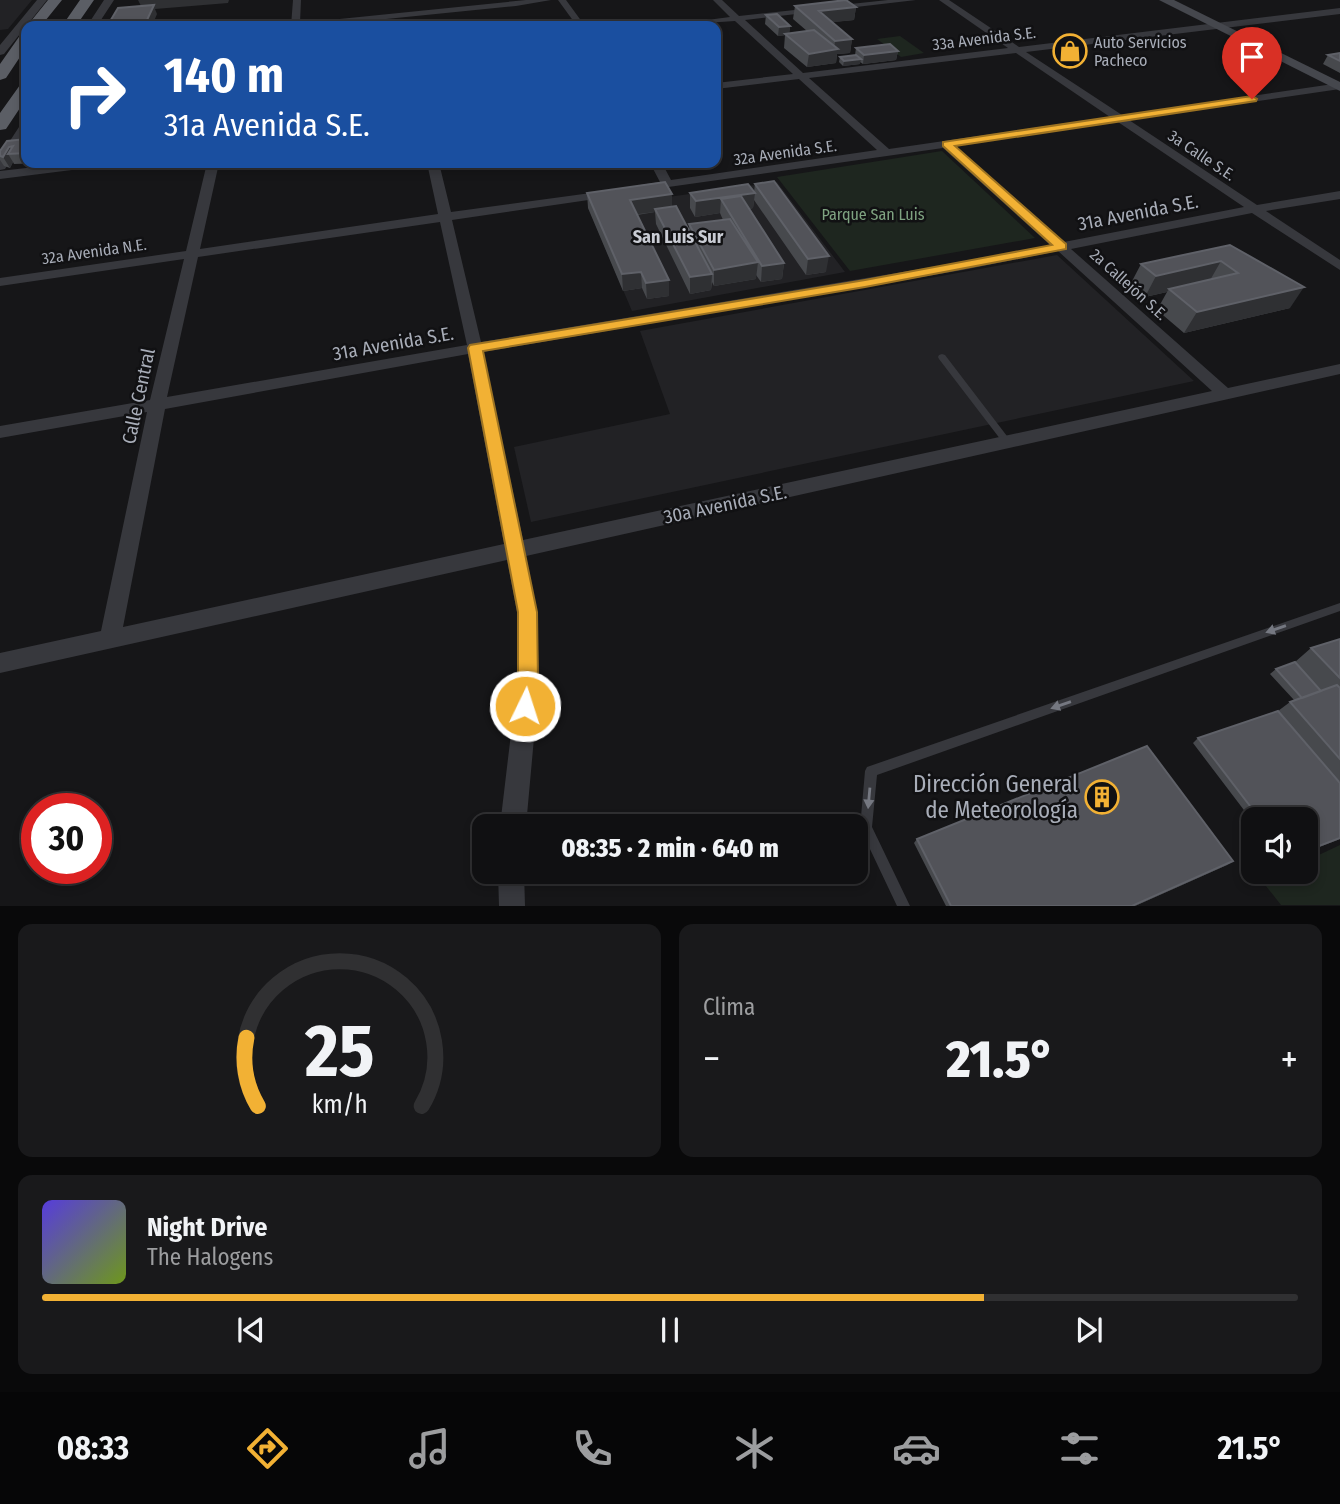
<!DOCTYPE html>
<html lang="es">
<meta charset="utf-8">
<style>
:root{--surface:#101012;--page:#19191b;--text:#f1f3f6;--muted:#9c9d9f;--line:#303032;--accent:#f2b134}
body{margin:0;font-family:"Fira Sans Condensed",sans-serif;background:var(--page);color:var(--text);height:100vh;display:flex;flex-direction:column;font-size:26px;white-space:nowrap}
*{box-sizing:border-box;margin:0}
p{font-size:23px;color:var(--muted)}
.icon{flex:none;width:38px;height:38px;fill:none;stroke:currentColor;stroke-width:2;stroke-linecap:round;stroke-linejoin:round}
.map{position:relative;height:906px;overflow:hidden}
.details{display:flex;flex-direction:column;gap:18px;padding:18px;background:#09090a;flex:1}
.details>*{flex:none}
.hud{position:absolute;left:21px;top:21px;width:700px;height:147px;border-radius:14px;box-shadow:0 4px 10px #0003,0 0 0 2px var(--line);background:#1a4fa0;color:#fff;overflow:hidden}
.buttons{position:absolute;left:1241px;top:807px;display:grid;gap:14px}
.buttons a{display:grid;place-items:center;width:77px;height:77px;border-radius:14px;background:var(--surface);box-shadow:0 4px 10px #0003,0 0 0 2px var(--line);font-size:35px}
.speed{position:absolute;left:21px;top:793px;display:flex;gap:14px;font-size:35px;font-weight:700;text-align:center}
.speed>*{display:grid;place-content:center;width:91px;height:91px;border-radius:50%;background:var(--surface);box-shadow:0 4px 10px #0003,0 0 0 2px var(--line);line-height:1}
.speed .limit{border:10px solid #d22;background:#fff;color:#111}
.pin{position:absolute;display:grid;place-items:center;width:60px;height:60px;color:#fff;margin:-72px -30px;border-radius:50% 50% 50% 0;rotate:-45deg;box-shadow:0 0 7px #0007}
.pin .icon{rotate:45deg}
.me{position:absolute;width:77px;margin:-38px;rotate:4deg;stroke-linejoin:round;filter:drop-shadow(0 0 5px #0008)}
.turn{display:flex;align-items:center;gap:24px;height:147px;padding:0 28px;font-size:32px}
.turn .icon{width:91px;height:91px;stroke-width:2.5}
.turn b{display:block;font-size:49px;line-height:60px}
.big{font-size:52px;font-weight:800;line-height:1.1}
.details .card{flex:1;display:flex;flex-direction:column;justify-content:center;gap:10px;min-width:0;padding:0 24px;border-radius:14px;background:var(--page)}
.details .dial{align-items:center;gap:0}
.dial svg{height:182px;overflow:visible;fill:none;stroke:var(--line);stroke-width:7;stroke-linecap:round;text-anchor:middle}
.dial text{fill:var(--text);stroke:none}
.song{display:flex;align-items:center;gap:21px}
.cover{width:84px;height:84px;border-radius:10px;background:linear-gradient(135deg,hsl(250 70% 55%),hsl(80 70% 35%))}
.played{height:7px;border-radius:4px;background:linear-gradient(90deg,var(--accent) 75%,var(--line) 75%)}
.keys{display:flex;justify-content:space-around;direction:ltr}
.heat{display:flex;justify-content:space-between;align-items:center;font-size:38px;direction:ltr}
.details .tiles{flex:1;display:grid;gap:18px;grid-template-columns:1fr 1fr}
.card:last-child{grid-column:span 2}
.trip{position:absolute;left:472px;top:814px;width:396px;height:70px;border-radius:14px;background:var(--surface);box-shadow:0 4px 10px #0003,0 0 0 2px var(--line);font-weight:800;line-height:70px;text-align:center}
.tab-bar{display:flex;height:112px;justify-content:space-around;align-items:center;background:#060607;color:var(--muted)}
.tab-bar .icon{width:49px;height:49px}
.tab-bar .active{color:var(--accent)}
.tab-bar b{font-size:32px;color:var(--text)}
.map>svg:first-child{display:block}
.built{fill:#222225}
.green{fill:#1e261f}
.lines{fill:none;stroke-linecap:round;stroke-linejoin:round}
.service{fill:#37383d;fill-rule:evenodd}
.minor{fill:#37383d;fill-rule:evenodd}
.tertiary{fill:#37383d;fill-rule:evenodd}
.secondary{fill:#45474d;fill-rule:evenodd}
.trunk{fill:#5b5e65;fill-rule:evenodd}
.wall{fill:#47494d}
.shaded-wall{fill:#2f3033}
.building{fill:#525359;stroke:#5f6168;stroke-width:2}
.oneway{fill:#757881}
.route{fill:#f2b134;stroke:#9d7322;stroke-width:2}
.labels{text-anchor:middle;stroke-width:5;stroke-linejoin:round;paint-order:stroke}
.far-street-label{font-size:16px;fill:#a8adb8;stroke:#111113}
.far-poi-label{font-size:16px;fill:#a8adb8;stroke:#111113;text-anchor:start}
.far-park-label{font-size:16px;fill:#7fa381;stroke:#111113}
.far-neighbourhood-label{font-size:18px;font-weight:bold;fill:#c9ccd4;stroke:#111113}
.street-label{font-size:19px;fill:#a8adb8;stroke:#111113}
.near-poi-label{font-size:23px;fill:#a8adb8;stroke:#111113;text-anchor:end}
</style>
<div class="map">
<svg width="1340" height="906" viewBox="0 0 1340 906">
<rect width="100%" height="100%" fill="#161618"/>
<!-- built -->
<path class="built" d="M0 0H32L8 29 0 30Z
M777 182 845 272 632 311 588 208Z
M1057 255 1194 381 531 522 514 447 670 414 640 331Z"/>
<!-- green -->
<path class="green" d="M900 36 924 53 901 57 877 39Z
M942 151 1035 238 850 271 777 177Z
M1340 845V905H1281L1262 881 1281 872H1306V861Z"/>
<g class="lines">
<!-- service -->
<path class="service" d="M942 354 945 355 1010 440 1011 442 1010 444H1004L939 359 938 357 939 355Z
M1340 603V611L877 775 872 827 910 906H897L860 828 865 771 867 767Z"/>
<!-- minor -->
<path class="minor" d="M293 0H301L300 23 526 0H551L516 6 317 26H291Z
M558 0H566L585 26H577Z
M713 0H722L739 16 888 0H916L745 20 803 73 1008 48 939 0H949L1019 47 1340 8V14L1026 52 1122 115 1340 83V89L1129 120 1257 205 1340 191V199L1266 211 1340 260V270L1252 213 1071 249 1228 388 1340 364V374L526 556 537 612 539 683 526 826H500L517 683V612L507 560 0 673V653L101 631 147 412 0 438V426L150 400 184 259 0 286V278L186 251 207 163H219L200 249 438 214 427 163H439L451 212 613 190V196L609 197 452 220 481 342 963 262 1050 245 943 148 640 191V185L660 182 650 163H662L671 180 877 150 799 79 716 89V83L793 74 735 21 661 26 730 17ZM1016 53 1110 117 889 149 809 78ZM1118 122 1244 207 1064 242 955 146ZM440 222 467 345 167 397 198 257ZM1058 251 1212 391 523 540 483 352 963 270ZM468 354 504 544 123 627 165 409Z
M70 163H102L96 167 0 179V171Z
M498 872H524L525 906H499Z"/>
<!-- tertiary -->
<path class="tertiary" d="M37 0H47L4 54 0 55V45Z
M104 0H114L97 26H87Z
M26 123V137L5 169 0 170V156L21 124Z"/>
<!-- secondary -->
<path class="secondary" d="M1159 0H1174L1340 82V91Z"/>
<!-- trunk -->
<path class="trunk" d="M48 0H62L41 26H27Z
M80 0H94L76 26H62Z
M26 33V48L6 78 0 80V64L21 34Z
M26 83V99L6 129 0 130V113L20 85Z"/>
</g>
<!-- wall -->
<path class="wall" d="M795 6 856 7 854 20 832 22 852 39 850 53 837 54 836 63 807 67 784 48 785 35 778 36 765 24 766 15 790 26 789 34 807 31 793 19Z
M856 48 898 51 896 60 863 64 860 62V64L843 66 839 62 840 57 855 55Z
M1340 53V73L1323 64 1328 55Z
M26 139V163H44L14 164 13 162 10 168 4 166 0 160V151Z
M755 184 826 272 806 275 754 200 753 208 749 209 784 263 782 279 761 282 756 275V279L714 286 712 282 711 290 690 294 656 224 655 212 637 215 669 280V296L647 299 642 288 623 291 588 208 587 193 672 206 689 231V224L723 220 720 213 695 217 690 208V193L754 192Z
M1230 245 1290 308 1184 333 1157 310 1167 292 1145 297 1130 285 1141 264Z
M1340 639V781H1338L1340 783V839L1306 852V819H1253V822L1193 743 1198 738 1278 711 1290 702 1294 700 1270 674 1276 669 1295 662 1311 648Z
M917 839 1233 861 1227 865 1135 906H946L914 843Z"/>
<!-- shaded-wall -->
<path class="shaded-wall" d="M138 0H229L228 3 155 9 157 14 152 26H111L109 23 143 10Z
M856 7 854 20 817 24 819 11Z
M790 26 789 35 778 36 779 27Z
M852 39 850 53 837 54 836 63 807 67 809 54 834 50 835 41Z
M898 51 896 60 863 64 864 55Z
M861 59 860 64 843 66 844 61Z
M13 146 8 154 13 162 10 168 3 157 9 147Z
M755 193 753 208 729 212 721 199 720 213 695 217 696 201Z
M672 194V210L655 209V212L631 215 630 200Z
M829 256 826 272 806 275 808 259Z
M1221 261 1209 282 1169 289 1167 292 1145 297 1156 276Z
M758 262 756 279 714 286V270Z
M784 263 782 279 761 282 762 266Z
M641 272 642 288 623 291 622 274Z
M712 274 711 290 690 294V277Z
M669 280V296L647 299 646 283Z
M1304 287 1290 308 1184 333 1197 312Z
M1340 838V839L1306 852V851Z
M1233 861 1227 865 1135 906H1132Z"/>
<!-- building -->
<path class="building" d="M846 0 856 7 819 11 852 39 835 41 795 6Z
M154 5 147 20 109 23 118 8Z
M777 14 790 26 779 27 766 15Z
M814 30 838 49 809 54 785 34Z
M890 44 898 51 864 55 856 48Z
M1340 53V61L1328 55Z
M856 55 861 59 844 61 840 57Z
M26 139V153L8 154 13 146 9 147 3 157 0 156V151L7 141Z
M774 181 829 256 808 259 755 184Z
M665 182 672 194 630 200 669 280 646 283 641 272 622 274 587 193Z
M748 184 755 193 696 201 690 193Z
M741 196 784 263 762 266 721 199Z
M676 206 712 274 690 277 655 209Z
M730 219 758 262 714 270 689 224Z
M1230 245 1304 287 1197 312 1169 289 1238 273 1221 261 1156 276 1141 264Z
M1340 639V678L1311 648Z
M1295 662 1321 691 1302 698 1276 669Z
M1337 685 1340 688V759L1290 702Z
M1278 711 1340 783V838L1306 851V819H1260L1198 738Z
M1147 746 1233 861 1132 906H951L917 839Z"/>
<!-- one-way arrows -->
<defs><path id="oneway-solid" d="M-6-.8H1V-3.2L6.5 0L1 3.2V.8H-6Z" transform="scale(1.75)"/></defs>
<g class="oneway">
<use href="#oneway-solid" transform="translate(1276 629) rotate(161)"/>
<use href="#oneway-solid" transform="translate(1061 705) rotate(161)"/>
<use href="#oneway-solid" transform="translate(869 798) rotate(95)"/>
</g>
<!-- route -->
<path class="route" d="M1252 96 1257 99 1256 101 955 146 1066 244V249L865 287 483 351 537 612 538 683 533 713 525 716 518 713 515 706 518 683V612L468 348 470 345 865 280 1052 245 943 146V142Z"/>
<!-- icons -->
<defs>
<symbol id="shop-ring" viewBox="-11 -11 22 22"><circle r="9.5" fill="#111113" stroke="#f2b134" stroke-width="1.5"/><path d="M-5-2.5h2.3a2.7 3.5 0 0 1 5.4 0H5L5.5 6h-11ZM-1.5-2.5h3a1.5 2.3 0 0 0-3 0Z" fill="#f2b134"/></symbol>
<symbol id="building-ring" viewBox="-11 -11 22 22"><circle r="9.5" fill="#111113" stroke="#f2b134" stroke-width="1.5"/><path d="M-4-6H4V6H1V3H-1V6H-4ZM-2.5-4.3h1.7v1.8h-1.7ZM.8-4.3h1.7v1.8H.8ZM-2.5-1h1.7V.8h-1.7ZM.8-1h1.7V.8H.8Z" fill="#f2b134"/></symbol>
</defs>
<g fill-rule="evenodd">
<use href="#shop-ring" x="1051" y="32" width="38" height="38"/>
<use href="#building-ring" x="1083" y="778" width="38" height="38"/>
</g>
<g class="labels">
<!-- far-street labels -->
<g class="far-street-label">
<text transform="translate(984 38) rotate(-7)" y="6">33a Avenida S.E.</text>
<text transform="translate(785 152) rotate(-8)" y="6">32a Avenida S.E.</text>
<text transform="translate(1202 155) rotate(34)" y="6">3a Calle S.E.</text>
<text transform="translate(94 251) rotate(-8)" y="6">32a Avenida N.E.</text>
<text transform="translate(1129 284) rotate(42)" y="6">2a Callejón S.E.</text>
</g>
<!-- far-poi labels -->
<g class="far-poi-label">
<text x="1094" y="48">Auto Servicios<tspan x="1094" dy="18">Pacheco</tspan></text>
</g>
<!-- far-park labels -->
<g class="far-park-label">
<text x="873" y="220">Parque San Luis</text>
</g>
<!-- far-neighbourhood labels -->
<g class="far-neighbourhood-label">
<text x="678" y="243">San Luis Sur</text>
</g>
<!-- street labels -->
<g class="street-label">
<text transform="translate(1138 212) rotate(-11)" y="7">31a Avenida S.E.</text>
<text transform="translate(393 343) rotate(-10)" y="7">31a Avenida S.E.</text>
<text transform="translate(138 396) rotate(-78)" y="7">Calle Central</text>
<text transform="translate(725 504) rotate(-12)" y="7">30a Avenida S.E.</text>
</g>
<!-- near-poi labels -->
<g class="near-poi-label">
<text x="1078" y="792">Dirección General<tspan x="1078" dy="26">de Meteorología</tspan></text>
</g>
</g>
</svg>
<div class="buttons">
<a><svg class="icon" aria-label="sound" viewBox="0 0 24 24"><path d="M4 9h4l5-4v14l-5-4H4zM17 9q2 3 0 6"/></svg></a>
</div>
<div class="speed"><div class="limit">30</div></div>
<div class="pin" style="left:1252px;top:99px;background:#d93025"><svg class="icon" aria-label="arrive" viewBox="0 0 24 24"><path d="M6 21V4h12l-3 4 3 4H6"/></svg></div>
<svg class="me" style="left:525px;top:706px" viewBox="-20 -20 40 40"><circle r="17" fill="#f2b134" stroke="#fff" stroke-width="3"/><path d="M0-11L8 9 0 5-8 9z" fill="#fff"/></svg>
<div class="trip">08:35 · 2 min · 640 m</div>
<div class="hud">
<div class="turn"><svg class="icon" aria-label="right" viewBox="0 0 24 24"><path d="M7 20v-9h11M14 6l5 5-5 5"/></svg><div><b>140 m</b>31a Avenida S.E.</div></div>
</div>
</div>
<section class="details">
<div class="tiles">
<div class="card dial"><svg viewBox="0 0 100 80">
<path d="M14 69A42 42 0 1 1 86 69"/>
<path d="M14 69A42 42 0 0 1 9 39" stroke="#f2b134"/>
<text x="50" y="56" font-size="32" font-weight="700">25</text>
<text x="50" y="72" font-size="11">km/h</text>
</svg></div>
<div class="card"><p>Clima</p>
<div class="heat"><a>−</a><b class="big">21.5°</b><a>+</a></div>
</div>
<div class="card">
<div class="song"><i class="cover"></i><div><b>Night Drive</b><p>The Halogens</p></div></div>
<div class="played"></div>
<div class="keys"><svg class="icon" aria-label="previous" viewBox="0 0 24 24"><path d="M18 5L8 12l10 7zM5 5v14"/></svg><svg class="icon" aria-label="pause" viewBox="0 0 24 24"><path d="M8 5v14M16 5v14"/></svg><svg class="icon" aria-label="next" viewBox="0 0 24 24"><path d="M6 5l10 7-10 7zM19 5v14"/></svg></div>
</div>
</div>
</section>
<nav class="tab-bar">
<b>08:33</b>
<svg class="icon active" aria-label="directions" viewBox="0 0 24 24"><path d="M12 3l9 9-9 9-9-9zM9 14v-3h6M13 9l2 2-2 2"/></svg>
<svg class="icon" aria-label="music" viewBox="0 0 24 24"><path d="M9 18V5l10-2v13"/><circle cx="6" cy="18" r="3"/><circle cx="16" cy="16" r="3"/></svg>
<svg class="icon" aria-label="phone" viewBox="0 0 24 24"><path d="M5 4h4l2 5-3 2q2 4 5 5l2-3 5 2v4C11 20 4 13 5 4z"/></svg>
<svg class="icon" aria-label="climate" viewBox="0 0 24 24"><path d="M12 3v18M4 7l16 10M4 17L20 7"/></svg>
<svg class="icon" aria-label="car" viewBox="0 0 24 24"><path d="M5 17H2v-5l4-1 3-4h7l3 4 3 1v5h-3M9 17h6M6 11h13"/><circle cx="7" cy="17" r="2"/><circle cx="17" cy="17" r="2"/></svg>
<svg class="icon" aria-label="filters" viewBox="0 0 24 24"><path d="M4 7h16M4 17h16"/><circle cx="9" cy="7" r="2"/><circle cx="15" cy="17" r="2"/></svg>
<b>21.5°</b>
</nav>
